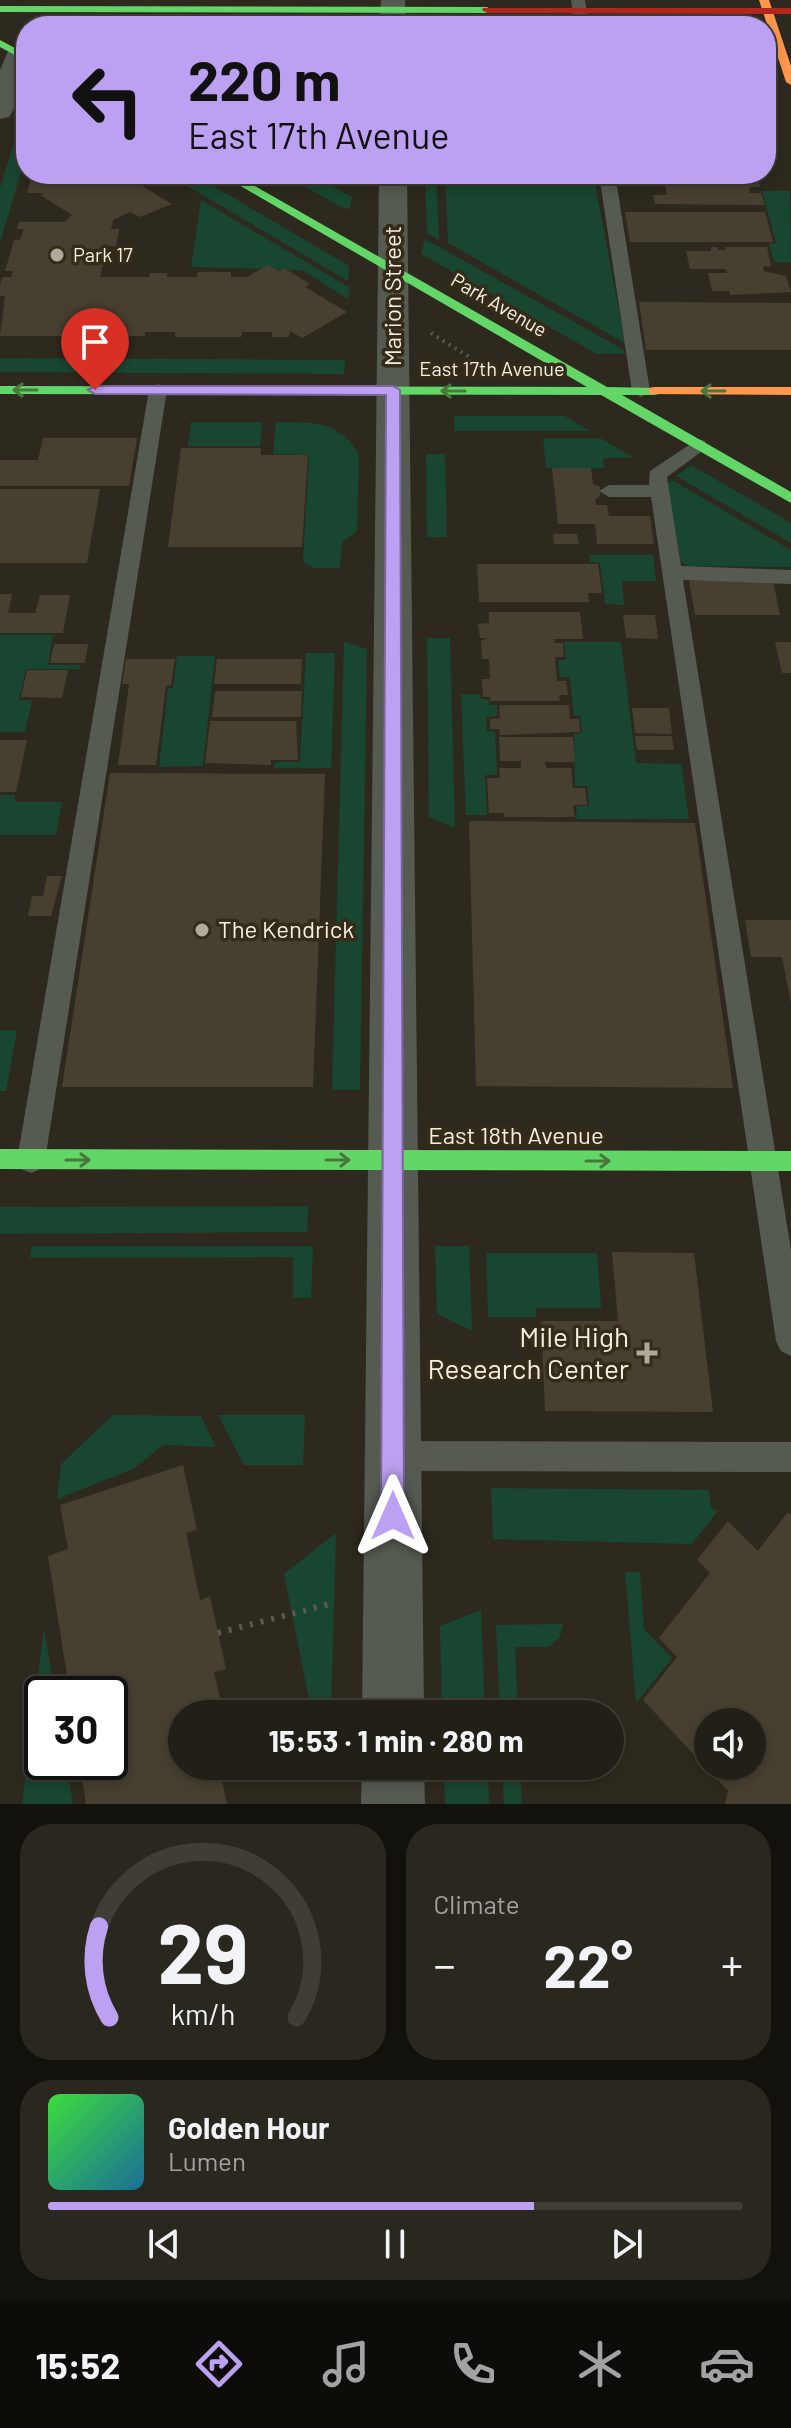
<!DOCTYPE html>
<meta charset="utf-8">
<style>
:root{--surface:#221f16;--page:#2a271f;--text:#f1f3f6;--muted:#a2a2a1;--line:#3f3d35;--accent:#bca0f2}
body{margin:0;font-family:Barlow,sans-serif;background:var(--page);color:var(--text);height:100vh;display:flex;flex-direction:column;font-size:30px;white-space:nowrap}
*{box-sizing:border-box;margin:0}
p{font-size:26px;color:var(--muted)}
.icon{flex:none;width:44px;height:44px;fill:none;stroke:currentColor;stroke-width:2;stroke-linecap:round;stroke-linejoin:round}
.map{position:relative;height:1804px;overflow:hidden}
.panel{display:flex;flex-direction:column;gap:20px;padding:20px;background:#13110c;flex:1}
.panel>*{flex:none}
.banner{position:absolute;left:16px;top:16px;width:760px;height:168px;border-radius:32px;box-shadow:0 4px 12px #0003,0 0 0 2px var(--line);background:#bca0f2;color:#111;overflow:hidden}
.tools{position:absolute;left:694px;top:1708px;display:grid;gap:16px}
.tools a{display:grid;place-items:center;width:72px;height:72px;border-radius:50%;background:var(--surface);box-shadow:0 4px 12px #0003,0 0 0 2px var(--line);font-size:40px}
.speed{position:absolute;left:24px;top:1676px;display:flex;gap:16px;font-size:40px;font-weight:700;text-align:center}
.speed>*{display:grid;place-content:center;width:104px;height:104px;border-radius:50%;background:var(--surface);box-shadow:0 4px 12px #0003,0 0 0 2px var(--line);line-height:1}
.speed .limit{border:4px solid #111;border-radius:12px;background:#fff;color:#111}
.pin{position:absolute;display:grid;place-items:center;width:68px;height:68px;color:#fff;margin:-82px -34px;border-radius:50% 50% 50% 0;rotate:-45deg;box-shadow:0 0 8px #0007}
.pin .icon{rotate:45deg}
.me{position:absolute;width:88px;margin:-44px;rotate:0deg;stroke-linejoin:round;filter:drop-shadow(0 0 6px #0008)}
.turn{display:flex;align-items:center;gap:28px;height:168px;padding:0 40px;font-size:36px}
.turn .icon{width:104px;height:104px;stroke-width:2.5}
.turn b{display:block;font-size:56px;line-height:68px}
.big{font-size:60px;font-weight:700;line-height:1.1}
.panel .tile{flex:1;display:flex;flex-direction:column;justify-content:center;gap:12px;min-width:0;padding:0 28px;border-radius:32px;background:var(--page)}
.panel .dial{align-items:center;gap:0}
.dial svg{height:208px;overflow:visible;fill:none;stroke:var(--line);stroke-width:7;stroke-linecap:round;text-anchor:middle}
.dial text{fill:var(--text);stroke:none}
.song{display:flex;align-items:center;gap:24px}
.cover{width:96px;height:96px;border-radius:12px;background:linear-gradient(135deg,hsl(120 70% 55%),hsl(200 70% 35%))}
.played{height:8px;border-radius:4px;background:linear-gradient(90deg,var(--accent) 70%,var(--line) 70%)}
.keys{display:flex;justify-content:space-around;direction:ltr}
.heat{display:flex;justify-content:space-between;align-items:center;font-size:44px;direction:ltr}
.panel .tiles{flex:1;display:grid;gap:20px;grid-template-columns:1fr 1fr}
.tile:last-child{grid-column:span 2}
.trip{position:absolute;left:168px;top:1700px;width:456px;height:80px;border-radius:40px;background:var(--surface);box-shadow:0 4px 12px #0003,0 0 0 2px var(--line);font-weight:700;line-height:80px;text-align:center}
.menu{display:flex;height:128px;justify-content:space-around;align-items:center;background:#0e0c09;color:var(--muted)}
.menu .icon{width:56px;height:56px}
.menu .active{color:var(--accent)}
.menu b{font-size:36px;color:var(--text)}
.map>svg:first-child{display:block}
.green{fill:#194630}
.building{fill:#474031;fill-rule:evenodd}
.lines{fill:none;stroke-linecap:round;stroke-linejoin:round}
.path-far1{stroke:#595a54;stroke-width:4;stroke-dasharray:2 5;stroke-linecap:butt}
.path{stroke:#595a54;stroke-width:6;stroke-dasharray:3 8;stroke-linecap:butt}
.lane{fill:#565b52;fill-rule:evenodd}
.street{fill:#565b52;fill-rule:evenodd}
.fast{fill:#63d668;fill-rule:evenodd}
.slow{fill:#ff974d;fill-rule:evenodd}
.jam{fill:#b3261e;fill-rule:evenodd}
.oneway{stroke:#49783c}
.route{fill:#bca0f2;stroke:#7a689d;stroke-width:2}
.poi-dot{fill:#afaa9e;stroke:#342b18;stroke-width:3}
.labels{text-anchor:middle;stroke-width:7;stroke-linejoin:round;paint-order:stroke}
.far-poi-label{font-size:20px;fill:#f5efe3;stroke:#342b18;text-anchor:start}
.far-street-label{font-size:20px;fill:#f5efe3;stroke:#342b18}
.street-label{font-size:24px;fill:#f5efe3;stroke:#342b18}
.poi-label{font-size:24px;fill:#f5efe3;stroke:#342b18;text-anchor:start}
.near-poi-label{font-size:28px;fill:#f5efe3;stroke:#342b18;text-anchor:end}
</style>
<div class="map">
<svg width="791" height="1804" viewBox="0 0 791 1804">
<rect width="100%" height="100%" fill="#2e291e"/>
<!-- green -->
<path class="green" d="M69 18H202L205 19 204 24H67Z
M221 18 357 19V24H220Z
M439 20H572L573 26H439Z
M26 103V155L0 243V188Z
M167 174H193L349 266 348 281Z
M282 174H310L352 197 350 208 345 209Z
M425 174H436L439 240 427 233Z
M445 174 471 175 472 184H595L625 343 448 243Z
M762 191H790L791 262H774L769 244 776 243Z
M201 200 350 288 348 299 302 270 191 267Z
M425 239 624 350 625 354H597L421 254Z
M0 358 345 360 344 374 0 372Z
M454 416H565L589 431H454Z
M191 422H262L260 446H188Z
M276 422C312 422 340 420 359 455L357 531 342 542 340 568H314L303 562 309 455 273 454Z
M543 438H600L634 458H603L604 468H546Z
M426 454H445L447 537H427Z
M691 465 791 523V543L676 476Z
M672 480 791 550V567L688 566 681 561 667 484Z
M589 555H653L656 581H622L624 605 605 604 600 563 590 562Z
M0 635H53L48 665H81L80 669H26L19 700H32L25 732H0Z
M427 638H450L455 828 429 817Z
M344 642 367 649 360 1090H332Z
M564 642H621L636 763 681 764 689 819H577L576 806H589L587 786H575L574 734 582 733 580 716H574L570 677H560L558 660H566Z
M306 653H335L331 768H274L275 762H300Z
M177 656H215L203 766 159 767 168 688H173Z
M461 694H481V699H488L489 705H497V716L486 717 487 731 495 732 497 775H485L487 815H466Z
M0 795H15V802H62L56 835H0Z
M0 1030H17L6 1091H0Z
M308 1206 307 1232 0 1234V1207Z
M32 1246H313L311 1298H293V1257L30 1258Z
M435 1246H469L472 1331 437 1314Z
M486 1253H597L601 1308H536V1317H488Z
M113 1415 201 1416 216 1447 163 1445 133 1469 57 1499 61 1464Z
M218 1415H305L303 1465H244Z
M491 1488 709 1490 711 1507 717 1512 692 1544 493 1539Z
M336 1533 331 1714H312L284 1574Z
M625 1572H640L644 1629 672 1658 636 1703Z
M481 1610 485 1714H442L440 1626Z
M563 1624 560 1637 549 1647H515L518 1714H500L496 1625Z
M44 1628 55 1694H42V1762H66L73 1804H22Z
M444 1766H488L489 1804H445Z
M502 1766H520L522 1804H504Z"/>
<!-- building -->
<path class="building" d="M32 174H122L172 204 140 217 130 212 113 220 111 229H119L116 246H107L100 277H149L150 273H167V277H197L198 272H231V277H247L268 265 279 271 284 268 310 284 305 287 347 312 302 338 290 331 289 337H272V332H242L241 337H175V332H145V336H0L5 296H0V285L2 277H11L13 271H5L14 240H20L24 229H17L19 222H65L72 215 40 195 44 193H27Z
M472 174H510V183H473Z
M525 174H576L577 182H525Z
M663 175 757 176 760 187H749L750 193H761L765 205 655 204 653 195H667L665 184 651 185 650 177Z
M625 212H765L773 242H630Z
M711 247H718V250H726L725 247H767L771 266H763L764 271 786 276 791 292 730 295 729 291H712L708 273H727L726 269H690L686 251H711Z
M639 302 791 303V350H646Z
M43 438H137L129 486H0V460H38Z
M181 448H261V455H308L302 547H168Z
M552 468H591L593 484 600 487V496L595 500 596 505H607L609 516H650L654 544H597L595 524H558Z
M0 489H100L87 563H0Z
M553 534H577L579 544H554Z
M477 564H598L602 593H588L589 602H479Z
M689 581H773L780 615H695Z
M0 594H12L8 613H35L40 595H70L63 633H0Z
M489 612H580L583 639H554V643H563L564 657H555L557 681H566L568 695H559L560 701H490V697H483L482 679H490L489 659H482L481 641 487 638H480L478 624 489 623Z
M623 615H655L658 639 626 638Z
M775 642H791V673H782Z
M54 644H88L85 663H50Z
M126 659H175L171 685 166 686 156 765H118L129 684H122Z
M217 659H302L301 684H214Z
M27 670H68L62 698 21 697Z
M215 691H302L301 717H212Z
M499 705H569L570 719H579L580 732 500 735 499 729H490V719L500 718Z
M632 708H669L672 734 635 733Z
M210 721H296L298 760H271V765L205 763Z
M635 736H672L674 750H637Z
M499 737H573L575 762H545L546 768H571L573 788H585L587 805H573L575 817H504V813H489L487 778H500L499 768H521V761H500Z
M0 740H27L16 792H0Z
M110 773 325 774 313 1087H62Z
M469 821 695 823 733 1088 476 1086Z
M47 876H62L51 916H28L32 896H43Z
M745 920H791V1003L782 957H751Z
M612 1252 694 1253 713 1412 545 1411 541 1321H618Z
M183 1465 197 1530 186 1533 200 1600 210 1596 226 1669 214 1672 222 1707 209 1714H182V1766H219L227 1804H86L80 1762H110V1694H70L48 1556 68 1549 60 1505Z
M788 1512 791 1516V1804H725L728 1791 643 1700 677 1657 659 1638 710 1573 697 1560 728 1521 758 1551ZM708 1722H752V1766H708Z"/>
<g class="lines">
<!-- path-far1 -->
<path class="path-far1" d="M431 333 471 358"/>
<!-- path -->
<path class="path" d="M218 1633 333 1603"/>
<!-- lane -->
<path class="lane" d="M571 0H585L589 26H575Z
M26 28 25 54 13 57 19 32Z
M599 174H615L650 391 641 397 632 391Z
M158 384 167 390 45 1160 41 1169 31 1173 21 1169 17 1160 149 390Z
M698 439 705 441V449L667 477 681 566 791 570V584L683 580 791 1250V1356L781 1351 776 1341 651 497H609L599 491 609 485H649L650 471Z
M392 1441 791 1442V1472L392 1471 381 1467 377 1456 381 1445Z"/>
<!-- street -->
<path class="street" d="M381 0H405L406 26H380Z
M18 46 26 48V70L13 111 9 117 0 119V70L9 49Z
M379 174H407L424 1714H362Z
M362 1766H424L425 1804H361Z"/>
<!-- fast -->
<path class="fast" d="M0 6 487 7 492 10 487 13 0 12Z
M0 40 26 54V61L0 47Z
M220 174H234L607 387 659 388V394L654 395H622L791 492V503L601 395 0 394V386L587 387Z
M0 1149 791 1151V1171L0 1169Z"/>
<!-- slow -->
<path class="slow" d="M759 0H769L791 66V85L786 82Z
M654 387H791V395L649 394V388Z"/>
<!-- jam -->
<path class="jam" d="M483 8H791V14L487 13 482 10Z"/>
</g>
<!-- one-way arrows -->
<defs><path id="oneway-shaft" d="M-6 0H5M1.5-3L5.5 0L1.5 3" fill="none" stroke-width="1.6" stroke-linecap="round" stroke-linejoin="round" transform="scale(2)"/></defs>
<g class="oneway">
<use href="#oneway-shaft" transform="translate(25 390) rotate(-180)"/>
<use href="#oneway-shaft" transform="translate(453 391) rotate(-180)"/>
<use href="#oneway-shaft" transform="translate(713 391) rotate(-180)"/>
<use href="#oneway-shaft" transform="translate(78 1160)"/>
<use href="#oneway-shaft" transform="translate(338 1160)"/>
<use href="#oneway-shaft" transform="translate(598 1161)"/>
</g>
<!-- route -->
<path class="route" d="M393 386 400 390 404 1516 401 1525 393 1528 384 1525 381 1516 386 395 95 394 88 390 95 386Z"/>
<!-- markers -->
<g class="poi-dot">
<circle cx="57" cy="255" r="8"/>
<circle cx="202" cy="930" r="8"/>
<path d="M643 1341h8v8h8v8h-8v8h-8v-8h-8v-8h8z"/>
</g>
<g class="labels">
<!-- far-poi labels -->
<g class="far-poi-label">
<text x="73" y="262">Park 17</text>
</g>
<!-- far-street labels -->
<g class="far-street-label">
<text transform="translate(499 305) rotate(30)" y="7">Park Avenue</text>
<text x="492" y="376">East 17th Avenue</text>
</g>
<!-- street labels -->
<g class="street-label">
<text transform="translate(393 296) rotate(-90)" y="8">Marion Street</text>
<text x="516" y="1144">East 18th Avenue</text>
</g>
<!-- poi labels -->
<g class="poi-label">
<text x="218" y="938">The Kendrick</text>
</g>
<!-- near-poi labels -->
<g class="near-poi-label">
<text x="629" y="1347">Mile High<tspan x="629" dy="32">Research Center</tspan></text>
</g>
</g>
</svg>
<div class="tools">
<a><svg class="icon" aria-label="sound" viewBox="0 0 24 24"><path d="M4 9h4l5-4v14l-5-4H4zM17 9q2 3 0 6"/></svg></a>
</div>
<div class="speed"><div class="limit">30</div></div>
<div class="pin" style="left:95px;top:390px;background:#d93025"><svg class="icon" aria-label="arrive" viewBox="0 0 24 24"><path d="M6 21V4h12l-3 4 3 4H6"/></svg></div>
<svg class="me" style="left:393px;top:1516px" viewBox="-20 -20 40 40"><path d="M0-17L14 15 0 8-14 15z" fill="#bca0f2" stroke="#fff" stroke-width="4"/></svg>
<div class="trip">15:53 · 1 min · 280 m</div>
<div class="banner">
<div class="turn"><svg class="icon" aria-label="left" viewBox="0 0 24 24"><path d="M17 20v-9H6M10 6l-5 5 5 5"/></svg><div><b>220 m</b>East 17th Avenue</div></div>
</div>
</div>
<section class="panel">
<div class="tiles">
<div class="tile dial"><svg viewBox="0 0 100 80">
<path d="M14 69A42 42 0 1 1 86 69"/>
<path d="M14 69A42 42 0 0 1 10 34" stroke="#bca0f2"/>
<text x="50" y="56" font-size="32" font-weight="700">29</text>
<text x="50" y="72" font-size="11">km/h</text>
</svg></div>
<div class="tile"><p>Climate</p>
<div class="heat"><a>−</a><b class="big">22°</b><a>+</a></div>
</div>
<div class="tile">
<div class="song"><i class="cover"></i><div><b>Golden Hour</b><p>Lumen</p></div></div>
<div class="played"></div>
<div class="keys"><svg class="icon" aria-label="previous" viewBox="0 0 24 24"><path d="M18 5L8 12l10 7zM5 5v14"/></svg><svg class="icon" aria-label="pause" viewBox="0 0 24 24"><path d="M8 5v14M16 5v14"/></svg><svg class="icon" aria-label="next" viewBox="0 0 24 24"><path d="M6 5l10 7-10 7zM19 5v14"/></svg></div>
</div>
</div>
</section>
<nav class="menu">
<b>15:52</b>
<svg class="icon active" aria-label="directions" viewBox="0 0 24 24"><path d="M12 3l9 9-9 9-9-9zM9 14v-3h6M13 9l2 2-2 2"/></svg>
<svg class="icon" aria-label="music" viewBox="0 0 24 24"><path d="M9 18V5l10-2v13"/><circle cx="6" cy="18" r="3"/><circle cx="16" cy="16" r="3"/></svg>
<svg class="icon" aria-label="phone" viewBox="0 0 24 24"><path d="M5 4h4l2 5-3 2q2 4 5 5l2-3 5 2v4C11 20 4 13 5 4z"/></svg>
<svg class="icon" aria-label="climate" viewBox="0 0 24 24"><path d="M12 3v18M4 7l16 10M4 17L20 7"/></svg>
<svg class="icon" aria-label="car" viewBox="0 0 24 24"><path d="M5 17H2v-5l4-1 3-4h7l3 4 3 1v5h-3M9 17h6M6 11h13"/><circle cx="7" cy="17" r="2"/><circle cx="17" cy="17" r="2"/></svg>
</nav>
